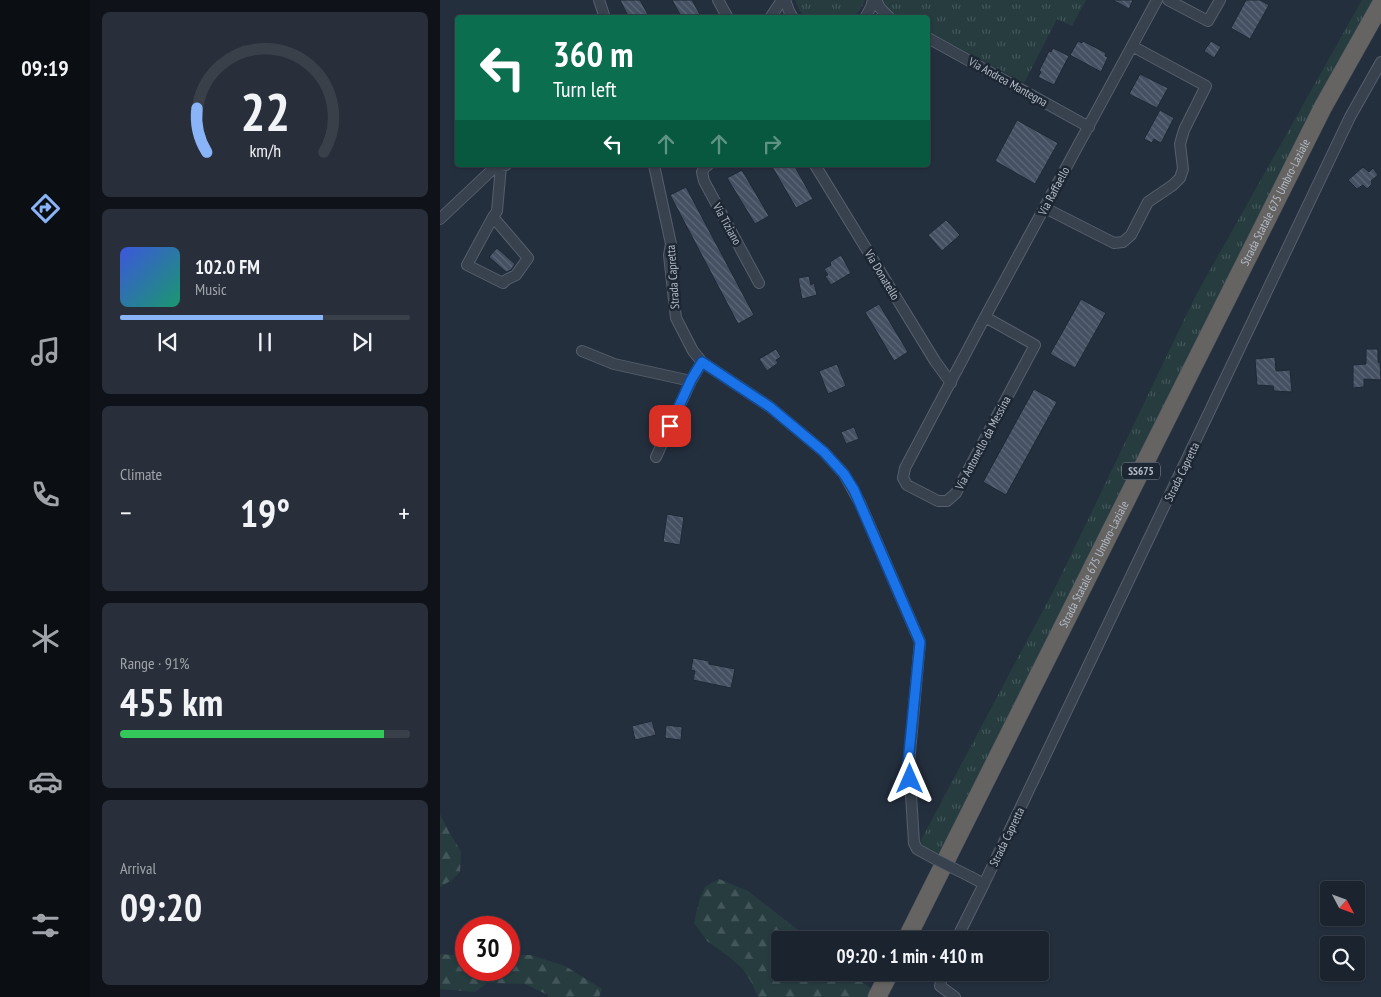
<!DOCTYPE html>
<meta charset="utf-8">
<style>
:root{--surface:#1b232e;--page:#282f3a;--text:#f1f3f6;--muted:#a0a4aa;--line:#39404a;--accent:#8ab4f8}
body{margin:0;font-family:"PT Sans Narrow",sans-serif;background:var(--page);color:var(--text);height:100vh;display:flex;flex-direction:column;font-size:19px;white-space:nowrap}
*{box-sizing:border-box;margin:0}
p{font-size:16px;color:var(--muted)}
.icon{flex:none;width:28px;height:28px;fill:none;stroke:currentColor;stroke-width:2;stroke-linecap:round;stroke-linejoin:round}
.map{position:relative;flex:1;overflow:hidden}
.sheet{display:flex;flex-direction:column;gap:12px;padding:12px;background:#0f1319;width:350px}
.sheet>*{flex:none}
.top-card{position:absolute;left:15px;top:15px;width:475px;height:152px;border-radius:5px;box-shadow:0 1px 4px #0004,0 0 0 1px var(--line);background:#0b6e4f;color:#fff;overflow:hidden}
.needle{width:32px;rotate:131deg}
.buttons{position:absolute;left:880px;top:881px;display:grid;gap:10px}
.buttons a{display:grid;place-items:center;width:45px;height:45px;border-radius:5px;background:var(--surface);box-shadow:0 1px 4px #0004,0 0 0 1px var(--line);font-size:25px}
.speed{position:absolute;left:15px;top:916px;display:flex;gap:10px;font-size:25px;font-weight:700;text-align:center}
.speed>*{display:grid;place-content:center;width:65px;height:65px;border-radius:50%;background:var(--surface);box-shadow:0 1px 4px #0004,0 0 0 1px var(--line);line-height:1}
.speed .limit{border:8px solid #d22;background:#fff;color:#111}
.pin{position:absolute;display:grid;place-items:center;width:42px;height:42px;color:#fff;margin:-21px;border-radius:10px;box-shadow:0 2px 8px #0006}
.me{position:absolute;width:55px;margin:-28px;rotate:0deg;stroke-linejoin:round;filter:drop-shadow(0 0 4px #0008)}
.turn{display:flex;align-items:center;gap:18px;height:105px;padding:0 15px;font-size:22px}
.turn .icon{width:65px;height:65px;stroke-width:2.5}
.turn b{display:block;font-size:35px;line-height:42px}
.lanes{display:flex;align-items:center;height:48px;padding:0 15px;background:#0003;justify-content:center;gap:25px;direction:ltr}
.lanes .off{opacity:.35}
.big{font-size:38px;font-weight:700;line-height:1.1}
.sheet .card{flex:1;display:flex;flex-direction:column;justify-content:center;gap:8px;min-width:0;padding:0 18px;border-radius:8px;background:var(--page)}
.sheet .dial{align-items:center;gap:0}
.dial svg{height:130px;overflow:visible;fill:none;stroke:var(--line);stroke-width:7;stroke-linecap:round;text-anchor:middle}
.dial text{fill:var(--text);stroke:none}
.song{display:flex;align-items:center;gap:15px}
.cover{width:60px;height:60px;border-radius:8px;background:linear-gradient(135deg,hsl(230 70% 55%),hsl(160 70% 35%))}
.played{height:5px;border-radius:2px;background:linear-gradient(90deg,var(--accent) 70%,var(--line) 70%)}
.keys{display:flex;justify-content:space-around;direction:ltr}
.heat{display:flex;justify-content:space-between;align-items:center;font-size:28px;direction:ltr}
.charge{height:8px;border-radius:4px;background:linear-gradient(90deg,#34c759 91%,var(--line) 0)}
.trip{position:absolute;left:331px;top:931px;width:278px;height:50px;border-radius:5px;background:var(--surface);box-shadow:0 1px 4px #0004,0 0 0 1px var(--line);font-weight:700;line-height:50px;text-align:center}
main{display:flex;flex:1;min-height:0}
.dock{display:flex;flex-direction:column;width:90px;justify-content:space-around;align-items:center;background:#0b0e12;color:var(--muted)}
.dock .icon{width:35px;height:35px}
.dock .current{color:var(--accent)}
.dock b{font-size:22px;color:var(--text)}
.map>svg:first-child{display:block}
.grass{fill:url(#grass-tufts)}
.forest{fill:url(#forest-firs)}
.building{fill:url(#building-back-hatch);stroke:#1f2835}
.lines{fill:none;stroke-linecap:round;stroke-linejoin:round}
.minor-casing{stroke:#565f6c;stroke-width:12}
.trunk-casing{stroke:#434c59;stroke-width:19}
.minor{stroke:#38414e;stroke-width:10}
.trunk{stroke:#656462;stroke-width:18}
.minor-bridge-casing{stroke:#565f6c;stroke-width:12;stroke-linecap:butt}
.minor-bridge{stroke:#38414e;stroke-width:10}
.route-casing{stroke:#114b97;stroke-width:12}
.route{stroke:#1a73e8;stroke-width:9}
.labels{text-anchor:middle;stroke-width:5;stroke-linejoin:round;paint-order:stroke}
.shield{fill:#1d2633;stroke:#878f9c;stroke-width:1}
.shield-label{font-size:11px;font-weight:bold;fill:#b4bcc9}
.street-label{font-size:12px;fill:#b4bcc9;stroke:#1d2633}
</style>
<main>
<nav class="dock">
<b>09:19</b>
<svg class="icon current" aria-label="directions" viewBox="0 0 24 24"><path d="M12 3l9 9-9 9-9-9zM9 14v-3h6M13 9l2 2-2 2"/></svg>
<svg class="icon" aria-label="music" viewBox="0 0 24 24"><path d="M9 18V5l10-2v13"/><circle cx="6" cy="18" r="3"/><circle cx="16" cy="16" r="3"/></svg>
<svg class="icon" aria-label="phone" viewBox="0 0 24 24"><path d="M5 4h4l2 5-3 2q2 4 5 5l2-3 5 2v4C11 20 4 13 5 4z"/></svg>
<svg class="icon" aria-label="climate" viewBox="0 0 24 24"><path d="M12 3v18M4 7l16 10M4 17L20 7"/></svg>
<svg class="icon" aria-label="car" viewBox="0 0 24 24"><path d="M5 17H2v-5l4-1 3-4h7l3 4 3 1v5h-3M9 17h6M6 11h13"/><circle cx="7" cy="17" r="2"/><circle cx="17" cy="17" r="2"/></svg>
<svg class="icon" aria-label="filters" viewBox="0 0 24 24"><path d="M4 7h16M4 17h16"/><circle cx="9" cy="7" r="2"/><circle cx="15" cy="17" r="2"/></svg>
</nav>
<section class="sheet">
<div class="card dial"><svg viewBox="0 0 100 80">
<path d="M14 69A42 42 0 1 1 86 69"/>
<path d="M14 69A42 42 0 0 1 8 42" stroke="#8ab4f8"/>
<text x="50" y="56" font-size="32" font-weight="700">22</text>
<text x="50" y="72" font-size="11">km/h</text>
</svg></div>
<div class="card">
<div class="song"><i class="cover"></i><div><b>102.0 FM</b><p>Music</p></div></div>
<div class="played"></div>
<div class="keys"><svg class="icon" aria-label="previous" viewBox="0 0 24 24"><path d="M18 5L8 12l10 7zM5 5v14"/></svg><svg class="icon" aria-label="pause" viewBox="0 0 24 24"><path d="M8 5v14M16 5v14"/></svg><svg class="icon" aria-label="next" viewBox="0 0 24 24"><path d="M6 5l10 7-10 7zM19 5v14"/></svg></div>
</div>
<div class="card"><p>Climate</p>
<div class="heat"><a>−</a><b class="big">19°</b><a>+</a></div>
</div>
<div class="card"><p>Range · 91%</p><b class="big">455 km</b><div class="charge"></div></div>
<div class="card"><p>Arrival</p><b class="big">09:20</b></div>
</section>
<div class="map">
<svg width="941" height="997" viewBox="0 0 941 997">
<defs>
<pattern id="grass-tufts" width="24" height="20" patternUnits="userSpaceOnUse" patternTransform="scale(1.25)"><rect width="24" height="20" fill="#263c3f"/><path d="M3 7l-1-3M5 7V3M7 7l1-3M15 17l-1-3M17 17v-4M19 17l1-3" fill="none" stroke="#435659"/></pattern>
<pattern id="forest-firs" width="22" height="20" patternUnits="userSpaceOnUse" patternTransform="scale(1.25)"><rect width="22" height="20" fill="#263c3f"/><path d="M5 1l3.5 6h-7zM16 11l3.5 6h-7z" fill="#435659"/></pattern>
<pattern id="building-back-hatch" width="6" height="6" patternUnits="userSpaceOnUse" patternTransform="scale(1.25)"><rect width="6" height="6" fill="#455162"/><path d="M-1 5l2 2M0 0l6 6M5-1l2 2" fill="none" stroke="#5d6877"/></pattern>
</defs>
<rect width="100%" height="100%" fill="#242f3e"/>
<!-- grass -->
<path class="grass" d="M355 0H425L422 7 414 17 366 18 360 11Z
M441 0H646L632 26 617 19 584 83 488 31V18C468 17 451 20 441 0Z
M922 0H937L889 79 770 313 499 854 486 848 480 842 616 586 756 295Z"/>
<!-- forest -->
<path class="forest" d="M0 814 10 834 21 851 20 872 12 880 0 887Z
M279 879 308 891 371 940H340V972L411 973 433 990 430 997H318L312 983 302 968 288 956 267 941 254 923 259 901 265 887Z
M0 954 26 956V970H69V955H91L125 966 162 989 159 997H108V995L85 984 47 983 35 992 0 989Z"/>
<!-- building -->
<path class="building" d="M180 0H200L210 18H189Z
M232 0H252L262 18H242Z
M673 0H693L689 9Z
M806 0H820L829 5 810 39 791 28Z
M638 41 642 43 643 41 666 53 665 56 668 57 661 72 630 55Z
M771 41 781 47 774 58 764 51Z
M613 48 629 56 614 85 598 77 601 72 599 71 609 51 611 52Z
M700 74 728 88 717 108 689 94Z
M720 110 734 118 721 143 714 139 712 143 704 139Z
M577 120 618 143 595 184 555 161Z
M331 165H354L373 199 356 208Z
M923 167 929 172 933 168 938 175 931 181 932 184 927 189 923 185 917 189 908 180Z
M302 170 329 216 315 224 287 178Z
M246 187 314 315 298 324 230 195Z
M506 220 520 235 502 251 488 235Z
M57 248 75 264 71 270 66 272 49 257Z
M401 255 411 273 391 285 385 276 388 275 384 269 391 265 390 262Z
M369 276 371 285 374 283 377 295 362 299 358 278Z
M641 299 666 313 635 368 610 354Z
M439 304 468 352 454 361 425 312Z
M336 349 341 357 336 360 338 363 327 371 319 359Z
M926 349H938V362L940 363 941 380 924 379V387L913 388V365L926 364Z
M835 357 836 371 850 370 852 392 834 391 833 386 817 385 815 359Z
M397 364 406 386 388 394 379 371Z
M594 389 617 402 566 495 543 482Z
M414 427 419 439 406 444 401 432Z
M227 514 244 517 240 545 223 542Z
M253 658 269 661V664L295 669 291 688 253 680 255 671 251 670Z
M212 721 216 735 195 740 192 726Z
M226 725 242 727 241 740 225 738Z"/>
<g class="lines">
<defs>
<path id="minor" d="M159 0 165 18
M278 0 288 18
M345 0 349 11 353 18
M436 0 440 8 450 18
M728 0 768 21 780 0
M330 18 342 0
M425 18 431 7 433 0
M488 38 649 127
M214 165 231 244 229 255 236 318 253 351 262 362 330 407 384 452 404 474 420 503 480 642 469 763 474 843 477 849 497 860
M268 165 265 167 262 172 264 181 319 283
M375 165 495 361 511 383
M605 208 674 243 683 242 691 235 708 202 733 185 740 178 743 169 740 144 744 130 766 86 692 46
M53 217 88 258 76 275 66 280 63 283 27 265 53 217 57 211 61 166
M0 219 54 168 66 165
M545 317 595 345 516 493 507 501H498L467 485 463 478 465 468 545 317 717 0
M142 351 174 364 251 381
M216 457 251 381 262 362
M544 884 910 117 941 62
M516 940 544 884 531 877
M503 972 500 986 515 997"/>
<g id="trunk">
<path id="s1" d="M466 940 883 107 941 4"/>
<path d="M437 997 450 972"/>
</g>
</defs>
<!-- minor casing -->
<use href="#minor" class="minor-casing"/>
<!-- trunk casing -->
<use href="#trunk" class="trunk-casing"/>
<!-- minor -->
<use href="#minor" class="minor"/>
<!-- trunk -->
<use href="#trunk" class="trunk"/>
<defs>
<path id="minor-bridge" d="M497 860 531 877"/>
</defs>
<!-- minor-bridge casing -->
<use href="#minor-bridge" class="minor-bridge-casing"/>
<!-- minor-bridge -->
<use href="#minor-bridge" class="minor-bridge"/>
</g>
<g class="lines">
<defs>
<path id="route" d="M230 426 251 380 262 362 330 407 384 452 404 474 414 490 480 642 468 763 470 779"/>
</defs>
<!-- route casing -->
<use href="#route" class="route-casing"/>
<!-- route -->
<use href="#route" class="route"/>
</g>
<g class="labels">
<!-- shield labels -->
<rect class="shield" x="682" y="462.5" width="38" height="17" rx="4"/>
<g class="shield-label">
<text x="701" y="475">SS675</text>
</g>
<!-- street labels -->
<g class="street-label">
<text transform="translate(568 82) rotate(29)" y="4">Via Andrea Mantegna</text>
<text transform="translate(614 191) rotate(-62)" y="4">Via Raffaello</text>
<text dy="4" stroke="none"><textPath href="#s1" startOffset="825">Strada Statale 675 Umbro-Laziale</textPath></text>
<text transform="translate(287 224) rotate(61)" y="4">Via Tiziano</text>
<text transform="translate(442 275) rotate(59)" y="4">Via Donatello</text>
<text transform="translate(233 277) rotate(-94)" y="4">Strada Capretta</text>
<text transform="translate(543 443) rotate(-62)" y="4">Via Antonello da Messina</text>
<text transform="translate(742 472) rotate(-64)" y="4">Strada Capretta</text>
<text dy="4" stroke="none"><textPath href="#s1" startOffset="420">Strada Statale 675 Umbro-Laziale</textPath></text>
<text transform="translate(567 837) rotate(-64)" y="4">Strada Capretta</text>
</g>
</g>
</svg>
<div class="buttons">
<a><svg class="needle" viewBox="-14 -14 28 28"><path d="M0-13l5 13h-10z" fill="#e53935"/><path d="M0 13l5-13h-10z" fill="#a0a4aa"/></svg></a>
<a><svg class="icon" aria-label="search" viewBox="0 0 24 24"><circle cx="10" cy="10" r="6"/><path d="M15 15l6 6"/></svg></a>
</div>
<div class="speed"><div class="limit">30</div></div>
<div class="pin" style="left:230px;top:426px;background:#d93025"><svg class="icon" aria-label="arrive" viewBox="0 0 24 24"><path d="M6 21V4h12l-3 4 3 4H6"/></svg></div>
<svg class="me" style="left:470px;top:779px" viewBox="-20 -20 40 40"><path d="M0-17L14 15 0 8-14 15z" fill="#1a73e8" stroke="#fff" stroke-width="4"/></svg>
<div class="trip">09:20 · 1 min · 410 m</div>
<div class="top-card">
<div class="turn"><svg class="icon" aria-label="left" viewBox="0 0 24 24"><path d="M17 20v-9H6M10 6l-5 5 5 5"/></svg><div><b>360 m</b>Turn left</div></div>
<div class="lanes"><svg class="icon" aria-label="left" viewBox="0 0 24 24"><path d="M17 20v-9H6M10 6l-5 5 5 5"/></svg><svg class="icon off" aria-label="ahead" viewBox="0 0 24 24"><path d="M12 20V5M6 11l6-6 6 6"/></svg><svg class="icon off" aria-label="ahead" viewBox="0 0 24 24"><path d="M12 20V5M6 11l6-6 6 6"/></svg><svg class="icon off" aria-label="right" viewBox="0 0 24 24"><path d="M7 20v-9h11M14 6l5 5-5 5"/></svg></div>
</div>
</div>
</main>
